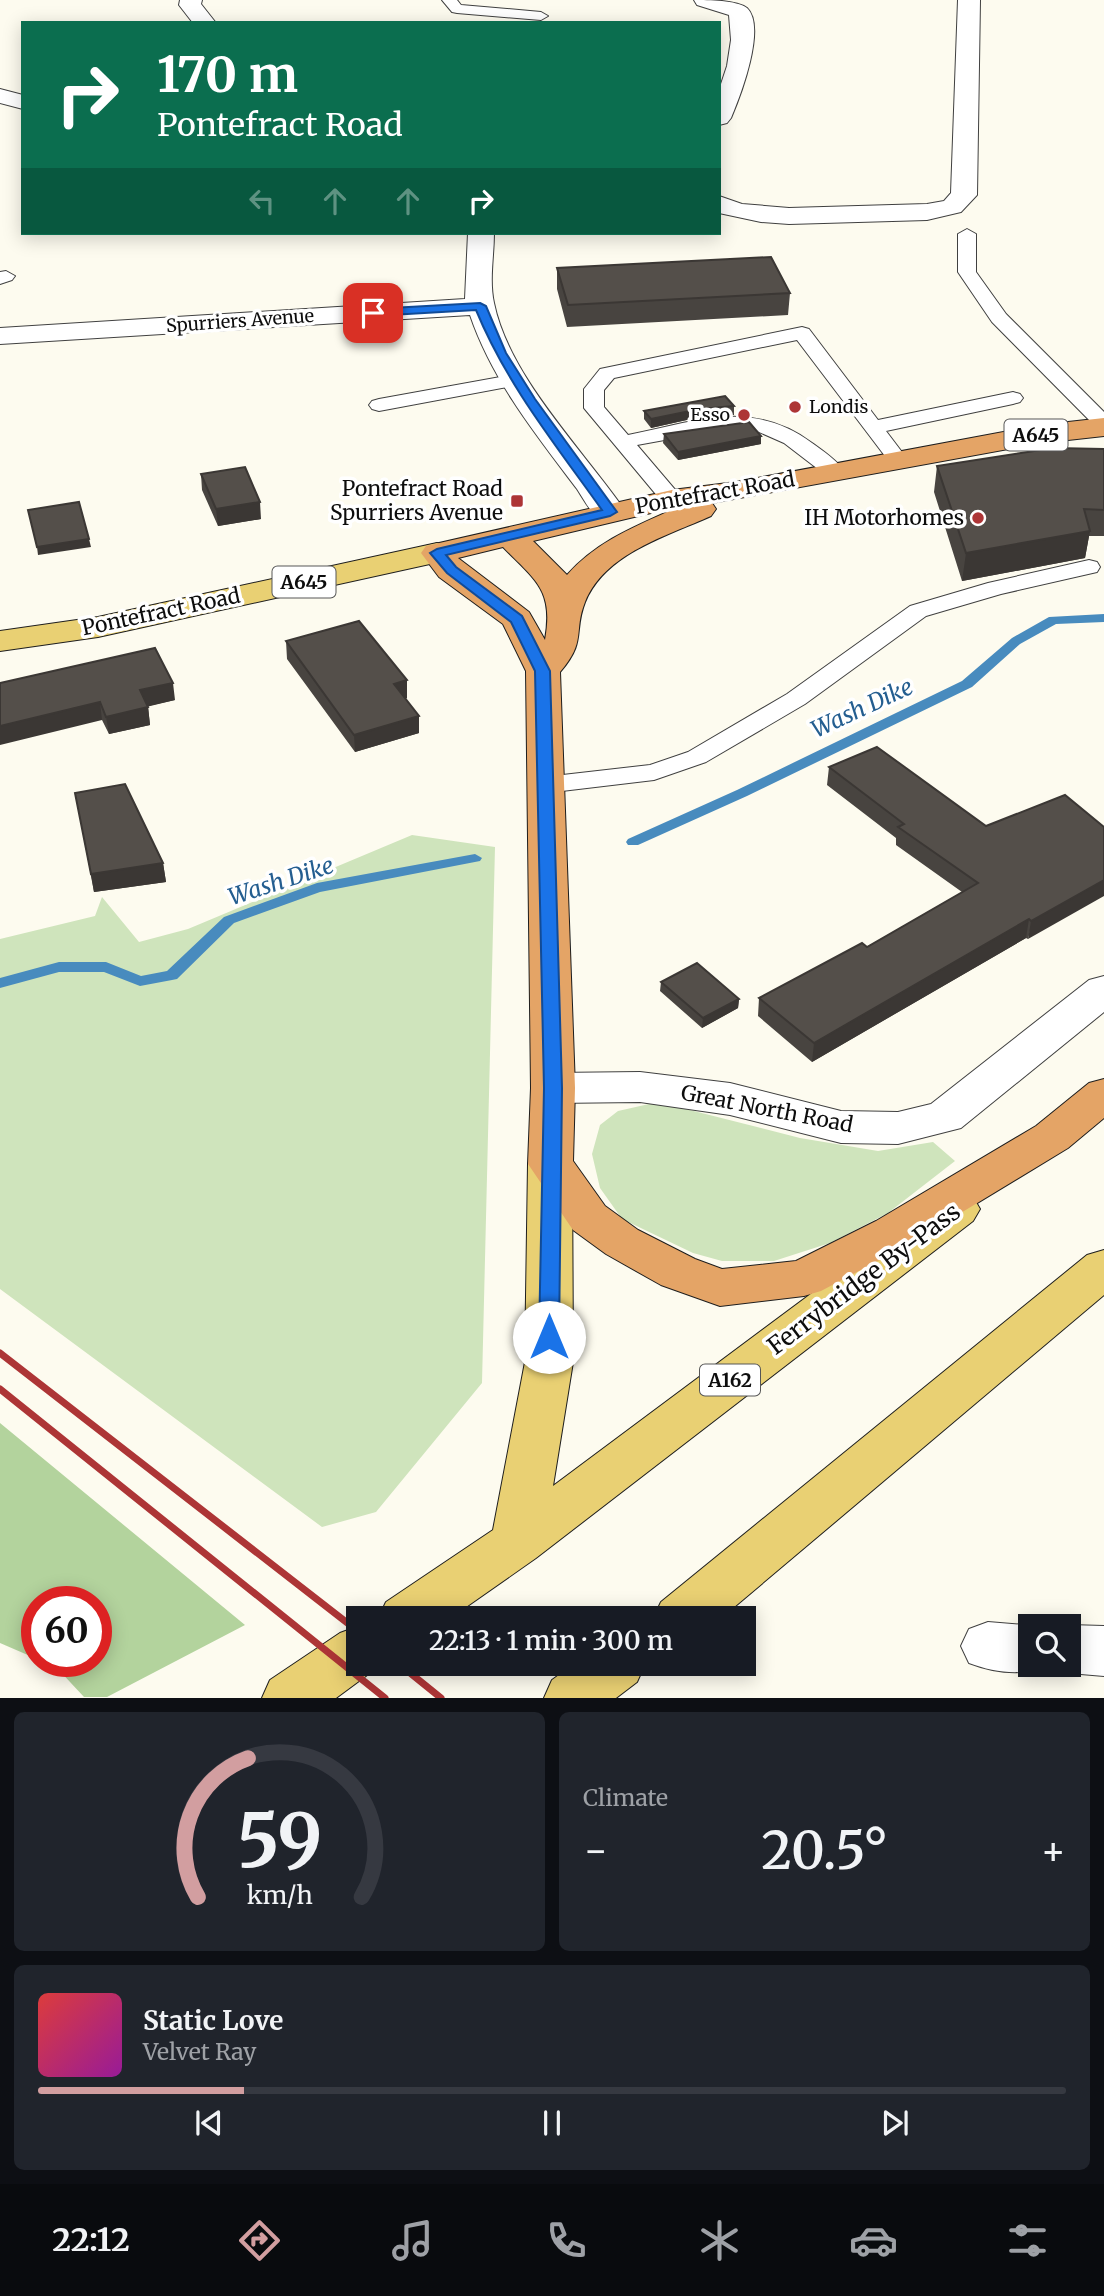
<!DOCTYPE html>
<meta charset="utf-8">
<style>
:root{--surface:#171b24;--page:#20242c;--text:#f1f3f6;--muted:#9ea1a6;--line:#363941;--accent:#d29ea0}
body{margin:0;font-family:Merriweather,serif;background:var(--page);color:var(--text);height:100vh;display:flex;flex-direction:column;font-size:26px;white-space:nowrap}
*{box-sizing:border-box;margin:0}
p{font-size:23px;color:var(--muted)}
.icon{flex:none;width:38px;height:38px;fill:none;stroke:currentColor;stroke-width:2;stroke-linecap:round;stroke-linejoin:round}
.map{position:relative;height:1698px;overflow:hidden}
.panel{display:flex;flex-direction:column;gap:14px;padding:14px;background:#0d0f14;flex:1}
.panel>*{flex:none}
.top-card{position:absolute;left:21px;top:21px;width:700px;height:214px;border-radius:0px;box-shadow:0 4px 18px #0003;background:#0b6e4f;color:#fff;overflow:hidden}
.fabs{position:absolute;left:1018px;top:1614px;display:grid;gap:14px}
.fabs a{display:grid;place-items:center;width:63px;height:63px;border-radius:0px;background:var(--surface);box-shadow:0 4px 18px #0003;font-size:35px}
.speed{position:absolute;left:21px;top:1586px;display:flex;gap:14px;font-size:35px;font-weight:700;text-align:center}
.speed>*{display:grid;place-content:center;width:91px;height:91px;border-radius:50%;background:var(--surface);box-shadow:0 4px 18px #0003;line-height:1}
.speed .limit{border:10px solid #d22;background:#fff;color:#111}
.pin{position:absolute;display:grid;place-items:center;width:60px;height:60px;color:#fff;margin:-30px;border-radius:14px;box-shadow:0 4px 10px #0006}
.me{position:absolute;width:77px;margin:-38px;rotate:0deg;stroke-linejoin:round;filter:drop-shadow(0 0 5px #0008)}
.turn{display:flex;align-items:center;gap:24px;height:147px;padding:0 21px;font-size:32px}
.turn .icon{width:91px;height:91px;stroke-width:2.5}
.turn b{display:block;font-size:49px;line-height:60px}
.lanes{display:flex;align-items:center;height:66px;padding:0 21px;background:#0003;justify-content:center;gap:35px;direction:ltr}
.lanes .off{opacity:.35}
.big{font-size:52px;font-weight:600;line-height:1.1}
.panel .tile{flex:1;display:flex;flex-direction:column;justify-content:center;gap:10px;min-width:0;padding:0 24px;border-radius:10px;background:var(--page)}
.panel .dial{align-items:center;gap:0}
.dial svg{height:182px;overflow:visible;fill:none;stroke:var(--line);stroke-width:7;stroke-linecap:round;text-anchor:middle}
.dial text{fill:var(--text);stroke:none}
.song{display:flex;align-items:center;gap:21px}
.cover{width:84px;height:84px;border-radius:10px;background:linear-gradient(135deg,hsl(0 70% 55%),hsl(300 70% 35%))}
.played{height:7px;border-radius:4px;background:linear-gradient(90deg,var(--accent) 20%,var(--line) 20%)}
.keys{display:flex;justify-content:space-around;direction:ltr}
.heat{display:flex;justify-content:space-between;align-items:center;font-size:38px;direction:ltr}
.panel .tiles{flex:1;display:grid;gap:14px;grid-template-columns:1fr 1fr}
.tile:last-child{grid-column:span 2}
.trip{position:absolute;left:346px;top:1606px;width:410px;height:70px;border-radius:0px;background:var(--surface);box-shadow:0 4px 18px #0003;font-weight:600;line-height:70px;text-align:center}
.tabs{display:flex;height:112px;justify-content:space-around;align-items:center;background:#090b0e;color:var(--muted)}
.tabs .icon{width:49px;height:49px}
.tabs .on{color:var(--accent)}
.tabs b{font-size:32px;color:var(--text)}
.map>svg:first-child{display:block}
.green{fill:#cfe4bc}
.forest{fill:#b3d39d}
.lines{fill:none;stroke-linecap:round;stroke-linejoin:round}
.stream{fill:#488bbe;fill-rule:evenodd}
.lane-casing{stroke:#404040;stroke-width:2}
.street-casing{stroke:#404040;stroke-width:2}
.primary-casing{stroke:#1e1e1e;stroke-width:2}
.highway-casing{stroke:#1e1e1e;stroke-width:2}
.lane{fill:#fff;fill-rule:evenodd}
.street{fill:#fff;fill-rule:evenodd}
.primary{fill:#e9d073;fill-rule:evenodd}
.highway{fill:#e4a466;fill-rule:evenodd}
.rail{stroke:#ad3536;stroke-width:7}
.wall{fill:#484440}
.shaded-wall{fill:#3b3734}
.building{fill:#544f4a;stroke:#3b3734;stroke-width:2}
.route{fill:#1a73e8;stroke:#114b97;stroke-width:2}
.poi-dot{fill:#ad3536;stroke:#fff;stroke-width:2.5}
.labels{text-anchor:middle;stroke-width:7;stroke-linejoin:round;paint-order:stroke}
.far-street-label{font-size:18px;fill:#0d0d0d;stroke:#fff}
.far-poi-label{font-size:18px;fill:#0d0d0d;stroke:#fff;text-anchor:start}
.shield{fill:#fff;stroke:#565656;stroke-width:2}
.shield-label{font-size:19px;font-weight:bold;fill:#0d0d0d}
.poi-label{font-size:21px;fill:#0d0d0d;stroke:#fff;text-anchor:end}
.street-label{font-size:21px;fill:#0d0d0d;stroke:#fff}
.water-label{font-size:23px;font-style:italic;fill:#245e90;stroke:#fff}
.near-street-label{font-size:24px;fill:#0d0d0d;stroke:#fff}
</style>
<div class="map">
<svg width="1104" height="1698" viewBox="0 0 1104 1698">
<rect width="100%" height="100%" fill="#fdfbef"/>
<!-- green -->
<path class="green" d="M412 835 495 847 482 1383 376 1512 322 1527 0 1289V939L95 916 102 897 139 942 188 929Z
M658 1102 800 1138 878 1151 933 1142 955 1161 888 1213 830 1243 774 1261H722L693 1253 622 1219 600 1188 592 1154 600 1125 618 1111Z"/>
<!-- forest -->
<path class="forest" d="M0 1423 245 1625 107 1697H84L57 1668 41 1661H96V1601H37V1659L0 1643Z"/>
<g class="lines">
<!-- stream -->
<path class="stream" d="M1104 614V622L1056 624 1020 644 972 687 747 796 638 845H628L626 842 628 839 737 790 962 681 1012 638 1049 617Z
M475 854 482 858 480 861 320 892 234 923 177 979 172 980 140 986 104 972H59L0 988V978L59 962H106L141 976 167 971 224 917 317 883Z"/>
<defs>
<path id="lane" d="M442 0H457L461 5 541 12 548 16 541 20 457 13 452 12Z
M967 229 976 234V272L1006 314 1104 412V430L1097 428 992 322 958 272V234Z
M6 271 15 276 12 280 0 284V272Z
M802 327 809 329 878 420 1013 392 1020 394 1023 398 1020 402 1013 404 886 431 908 460 905 464H891L797 340 614 378 604 390V407L628 435C695 422 752 398 812 443 823 451 837 460 845 472L841 476H827L784 443 750 428 714 431 637 445 683 499 680 504H664L584 408V389L600 369Z
M517 374 524 376 527 380 524 384 379 411 372 409 369 405 372 401 379 399Z
M1089 560 1097 562 1100 567 1097 572 1001 594 926 616 805 704 706 762 654 780 545 793 536 790 532 785 536 780 545 777 650 765 688 752 787 694 910 606 988 583Z"/>
<path id="street" d="M180 0H202L201 4 216 23H193L179 5Z
M694 0C709 0 736 0 747 8 767 27 740 97 731 118L727 123 719 125V90L727 66 731 40 729 15 697 5Z
M958 0H980L977 195 961 212 927 220 789 224 761 222 719 213V196L742 204 789 208 927 204 944 201 951 193Z
M0 89 23 95V109L0 103Z
M468 233H494C494 256 489 280 494 303 509 377 584 451 626 512L621 519C614 520 607 523 600 519 591 514 583 498 577 489 536 435 492 380 470 315L0 344V328L465 299Z
M1104 976V1012L961 1128 898 1144 841 1143 730 1115 640 1102 553 1103 538 1099 531 1088 538 1077 553 1073 640 1072 730 1083 841 1111 898 1112 931 1104 1089 980Z
M988 1622 1037 1626H1031V1664H1069V1626H1066L1069 1625 1104 1626V1676L1069 1673 1049 1666C1023 1676 995 1673 969 1663L961 1646 969 1629Z"/>
<path id="primary" d="M437 543 448 546 453 553 448 560 98 637 0 651V631L98 617Z
M550 1148 566 1152 572 1164 573 1362 553 1486 941 1197 957 1192 973 1197 980 1209 973 1221 536 1558 449 1619H378L386 1602 493 1530 525 1362 528 1164 534 1152Z
M1104 1250V1295L720 1619H653L661 1602 1087 1255Z
M359 1626V1664H380L378 1667 336 1698H262L270 1680 340 1633Z
M574 1664H645L637 1682 616 1698H544L552 1680Z"/>
<path id="highway" d="M1104 418V436L1041 443 712 503 716 509 711 516C667 536 605 553 585 602 573 632 587 641 560 672L575 1088 573 1161 605 1206 638 1230 695 1259 722 1269 796 1261 876 1221 1036 1126 1089 1083 1104 1079V1118L1068 1148 908 1245 821 1291 804 1296 720 1306 661 1285 606 1254 573 1230 528 1164 531 1088 526 671 503 624 439 577 421 553 426 546 672 490 736 482 1041 425ZM672 508H676C636 526 597 541 567 575L533 541ZM503 547C536 581 554 590 545 640L529 612 458 558Z"/>
</defs>
<!-- lane casing -->
<use href="#lane" class="lane-casing"/>
<!-- street casing -->
<use href="#street" class="street-casing"/>
<!-- primary casing -->
<use href="#primary" class="primary-casing"/>
<!-- highway casing -->
<use href="#highway" class="highway-casing"/>
<!-- lane -->
<use href="#lane" class="lane"/>
<!-- street -->
<use href="#street" class="street"/>
<!-- primary -->
<use href="#primary" class="primary"/>
<!-- highway -->
<use href="#highway" class="highway"/>
<!-- rail -->
<path class="rail" d="M0 1353 359 1632
M0 1389 385 1698
M399 1664 441 1698"/>
</g>
<!-- wall -->
<path class="wall" d="M557 268 790 293 788 315 567 327 557 289Z
M734 406V415L700 417 651 428 644 419V411Z
M664 434 761 436V444L678 460 663 443Z
M1104 449V536H1089L1085 558 962 581 934 492 937 466Z
M201 474 261 519 218 526 202 490Z
M286 641 407 680V698L405 699 419 733 355 752 287 659Z
M0 683 175 700 148 706 150 725 109 734 102 720Z
M829 767 986 826 1065 795 1028 939 1026 938 812 1062 758 1016 759 998 867 947 962 892 896 845V838L827 785Z
M75 793 163 863 166 882 94 892Z
M661 982 739 999 738 1008 702 1028 660 991Z"/>
<!-- shaded-wall -->
<path class="shaded-wall" d="M700 409V417L651 428V419Z
M761 436V444L678 460V452Z
M260 502 261 519 218 526 216 509Z
M1090 531 1085 558 962 581 966 553Z
M89 539 91 547 38 555 37 547Z
M407 680V698L395 702 394 684Z
M173 683 175 700 142 708 140 690Z
M100 702 102 720 0 745V726Z
M148 707 150 725 109 734 106 717Z
M419 716V733L355 752 354 735Z
M163 863 166 882 94 892 91 874Z
M1104 880V896L1028 939 1031 921Z
M1029 919 1026 938 812 1062 814 1043Z
M739 999 738 1008 702 1028 703 1018Z"/>
<!-- building -->
<path class="building" d="M771 257 790 293 568 305 557 268Z
M725 396 734 406 700 409 651 419 644 411Z
M749 422 761 436 678 452 664 434Z
M1054 448 1104 449V510L1084 509 1090 531 966 553 937 466Z
M245 467 260 502 216 509 201 474Z
M79 502 89 539 37 547 28 510Z
M359 621 407 680 394 684 419 716 354 735 286 641Z
M155 648 173 683 140 690 148 707 106 717 100 702 0 726V683Z
M877 747 986 826 1065 795 1104 827V880L1031 921 1029 919 814 1043 759 998 862 943 867 947 978 883 898 827 904 824 829 767Z
M125 784 163 863 91 874 75 793Z
M697 963 739 999 703 1018 661 982Z"/>
<!-- route -->
<path class="route" d="M480 303 486 306 506 353 535 399 617 512 610 516 446 555 456 567 522 616 550 671 562 1088 559 1337 556 1343 549 1345 542 1343 539 1337 544 1088 535 671 511 622 447 573 430 553 437 549 602 510C555 444 507 385 476 310L373 316 368 313 373 309Z"/>
<!-- markers -->
<g class="poi-dot">
<circle cx="795" cy="407" r="7"/>
<circle cx="744" cy="415" r="7"/>
<rect x="510" y="494" width="14" height="14" rx="3.5"/>
<circle cx="978" cy="518" r="7"/>
</g>
<g class="labels">
<!-- far-street labels -->
<g class="far-street-label">
<text transform="translate(240 321) rotate(-4)" y="6">Spurriers Avenue</text>
</g>
<!-- far-poi labels -->
<g class="far-poi-label">
<text x="809" y="413">Londis</text>
<text x="730" y="421" text-anchor="end">Esso</text>
</g>
<!-- shield labels -->
<g class="shield">
<rect x="1004.5" y="419.5" width="63" height="31" rx="5"/>
<rect x="272.5" y="566.5" width="63" height="31" rx="5"/>
<rect x="700" y="1364.5" width="60" height="31" rx="5"/>
</g>
<g class="shield-label">
<text x="1036" y="442">A645</text>
<text x="304" y="589">A645</text>
<text x="730" y="1387">A162</text>
</g>
<!-- poi labels -->
<g class="poi-label">
<text x="503" y="496">Pontefract Road<tspan x="503" dy="24">Spurriers Avenue</tspan></text>
<text x="964" y="525">IH Motorhomes</text>
</g>
<!-- street labels -->
<g class="street-label">
<text transform="translate(715 493) rotate(-10)" y="7">Pontefract Road</text>
<text transform="translate(161 612) rotate(-12)" y="7">Pontefract Road</text>
<text transform="translate(767 1109) rotate(11)" y="7">Great North Road</text>
</g>
<!-- water labels -->
<g class="water-label">
<text transform="translate(862 708) rotate(-25)" y="8">Wash Dike</text>
<text transform="translate(281 881) rotate(-18)" y="8">Wash Dike</text>
</g>
<!-- near-street labels -->
<g class="near-street-label">
<text transform="translate(864 1279) rotate(-37)" y="8">Ferrybridge By-Pass</text>
</g>
</g>
</svg>
<div class="fabs">
<a><svg class="icon" aria-label="search" viewBox="0 0 24 24"><circle cx="10" cy="10" r="6"/><path d="M15 15l6 6"/></svg></a>
</div>
<div class="speed"><div class="limit">60</div></div>
<div class="pin" style="left:373px;top:313px;background:#d93025"><svg class="icon" aria-label="arrive" viewBox="0 0 24 24"><path d="M6 21V4h12l-3 4 3 4H6"/></svg></div>
<svg class="me" style="left:549px;top:1337px" viewBox="-20 -20 40 40"><circle r="19" fill="#fff"/><path d="M0-13L10 11 0 6-10 11z" fill="#1a73e8"/></svg>
<div class="trip">22:13 · 1 min · 300 m</div>
<div class="top-card">
<div class="turn"><svg class="icon" aria-label="right" viewBox="0 0 24 24"><path d="M7 20v-9h11M14 6l5 5-5 5"/></svg><div><b>170 m</b>Pontefract Road</div></div>
<div class="lanes"><svg class="icon off" aria-label="left" viewBox="0 0 24 24"><path d="M17 20v-9H6M10 6l-5 5 5 5"/></svg><svg class="icon off" aria-label="ahead" viewBox="0 0 24 24"><path d="M12 20V5M6 11l6-6 6 6"/></svg><svg class="icon off" aria-label="ahead" viewBox="0 0 24 24"><path d="M12 20V5M6 11l6-6 6 6"/></svg><svg class="icon" aria-label="right" viewBox="0 0 24 24"><path d="M7 20v-9h11M14 6l5 5-5 5"/></svg></div>
</div>
</div>
<section class="panel">
<div class="tiles">
<div class="tile dial"><svg viewBox="0 0 100 80">
<path d="M14 69A42 42 0 1 1 86 69"/>
<path d="M14 69A42 42 0 0 1 36 8" stroke="#d29ea0"/>
<text x="50" y="56" font-size="32" font-weight="700">59</text>
<text x="50" y="72" font-size="11">km/h</text>
</svg></div>
<div class="tile"><p>Climate</p>
<div class="heat"><a>−</a><b class="big">20.5°</b><a>+</a></div>
</div>
<div class="tile">
<div class="song"><i class="cover"></i><div><b>Static Love</b><p>Velvet Ray</p></div></div>
<div class="played"></div>
<div class="keys"><svg class="icon" aria-label="previous" viewBox="0 0 24 24"><path d="M18 5L8 12l10 7zM5 5v14"/></svg><svg class="icon" aria-label="pause" viewBox="0 0 24 24"><path d="M8 5v14M16 5v14"/></svg><svg class="icon" aria-label="next" viewBox="0 0 24 24"><path d="M6 5l10 7-10 7zM19 5v14"/></svg></div>
</div>
</div>
</section>
<nav class="tabs">
<b>22:12</b>
<svg class="icon on" aria-label="directions" viewBox="0 0 24 24"><path d="M12 3l9 9-9 9-9-9zM9 14v-3h6M13 9l2 2-2 2"/></svg>
<svg class="icon" aria-label="music" viewBox="0 0 24 24"><path d="M9 18V5l10-2v13"/><circle cx="6" cy="18" r="3"/><circle cx="16" cy="16" r="3"/></svg>
<svg class="icon" aria-label="phone" viewBox="0 0 24 24"><path d="M5 4h4l2 5-3 2q2 4 5 5l2-3 5 2v4C11 20 4 13 5 4z"/></svg>
<svg class="icon" aria-label="climate" viewBox="0 0 24 24"><path d="M12 3v18M4 7l16 10M4 17L20 7"/></svg>
<svg class="icon" aria-label="car" viewBox="0 0 24 24"><path d="M5 17H2v-5l4-1 3-4h7l3 4 3 1v5h-3M9 17h6M6 11h13"/><circle cx="7" cy="17" r="2"/><circle cx="17" cy="17" r="2"/></svg>
<svg class="icon" aria-label="filters" viewBox="0 0 24 24"><path d="M4 7h16M4 17h16"/><circle cx="9" cy="7" r="2"/><circle cx="15" cy="17" r="2"/></svg>
</nav>
